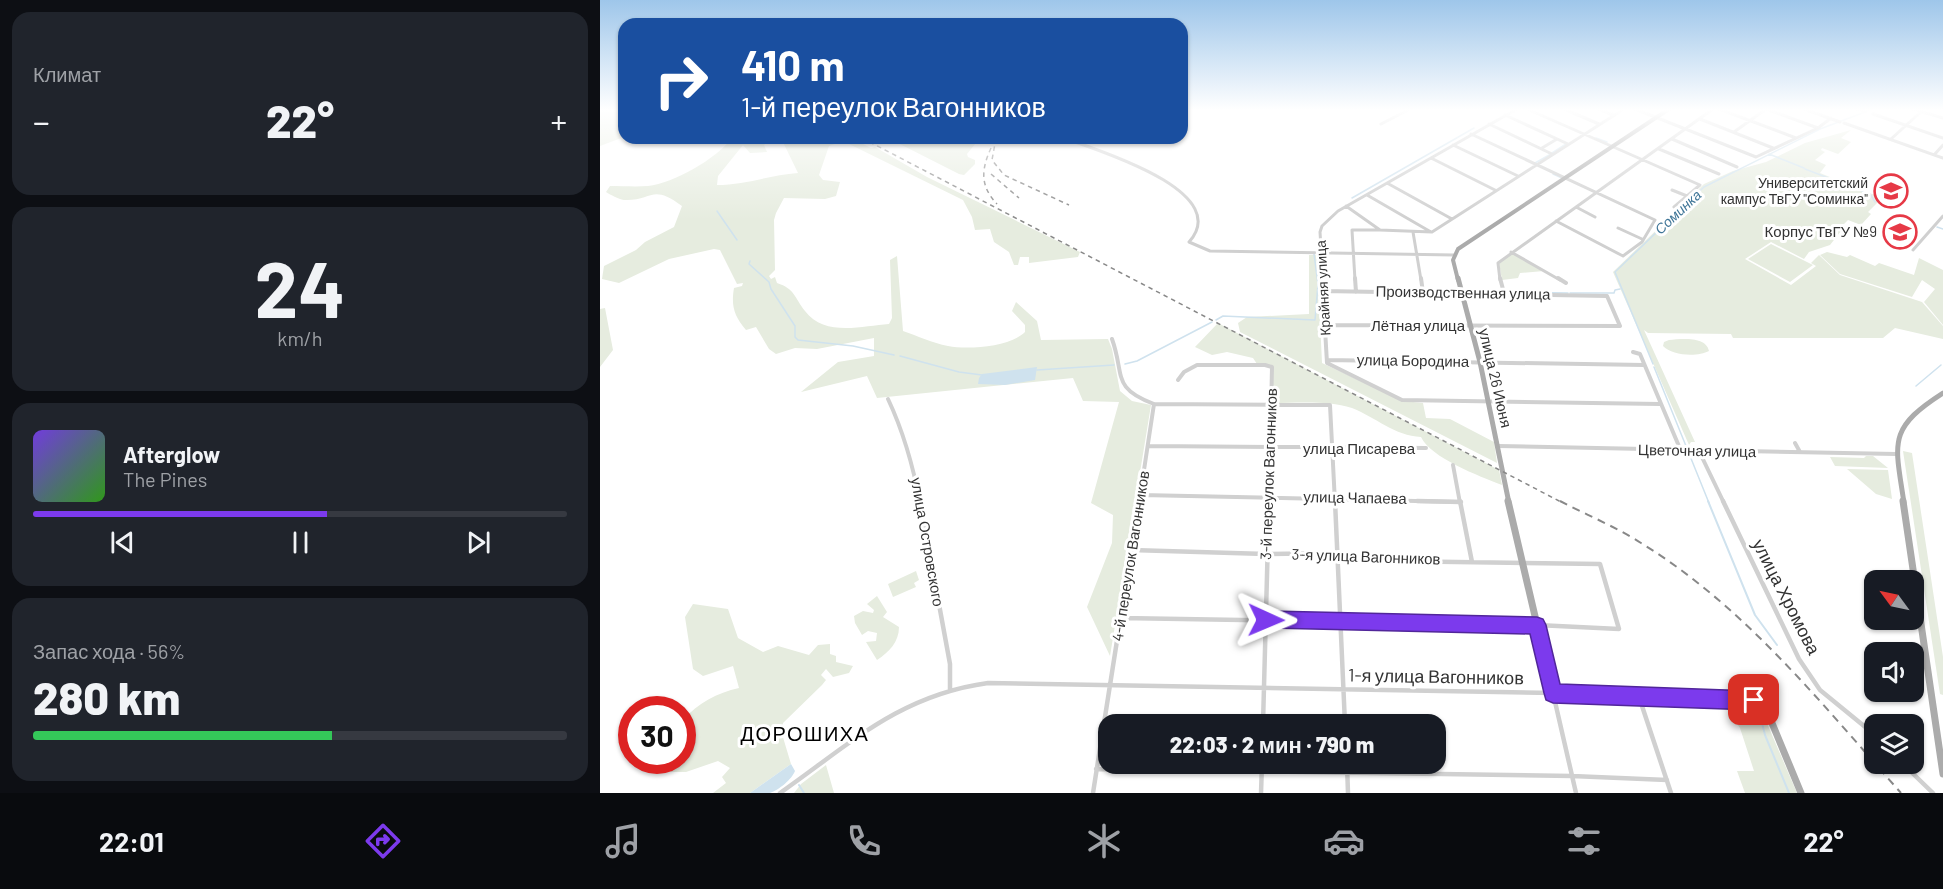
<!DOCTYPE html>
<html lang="ru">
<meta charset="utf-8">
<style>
:root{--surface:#171b24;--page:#20242c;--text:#f1f3f6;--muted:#9ea1a6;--line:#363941;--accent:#7c3aed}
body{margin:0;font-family:Barlow,sans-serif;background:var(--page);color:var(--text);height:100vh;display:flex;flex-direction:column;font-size:22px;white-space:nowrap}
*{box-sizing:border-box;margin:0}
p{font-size:20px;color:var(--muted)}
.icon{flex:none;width:33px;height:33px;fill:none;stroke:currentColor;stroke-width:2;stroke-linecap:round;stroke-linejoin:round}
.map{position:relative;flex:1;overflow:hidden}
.side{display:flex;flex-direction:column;gap:12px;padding:12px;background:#0d0f14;width:600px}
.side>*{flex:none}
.hud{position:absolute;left:18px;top:18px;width:570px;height:126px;border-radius:18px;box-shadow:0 2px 4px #0004;background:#1a4fa0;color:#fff;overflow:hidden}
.needle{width:39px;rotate:303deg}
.controls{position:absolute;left:1264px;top:570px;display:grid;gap:12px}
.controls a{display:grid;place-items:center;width:60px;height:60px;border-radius:12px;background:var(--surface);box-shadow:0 2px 4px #0004;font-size:30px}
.speed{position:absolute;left:18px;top:696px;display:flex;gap:12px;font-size:30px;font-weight:700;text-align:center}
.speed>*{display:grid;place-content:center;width:78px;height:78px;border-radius:50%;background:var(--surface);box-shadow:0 2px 4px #0004;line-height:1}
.speed .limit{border:9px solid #d22;background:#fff;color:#111}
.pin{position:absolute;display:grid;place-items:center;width:51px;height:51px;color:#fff;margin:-26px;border-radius:12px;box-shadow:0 3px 9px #0006}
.me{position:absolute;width:66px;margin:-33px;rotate:91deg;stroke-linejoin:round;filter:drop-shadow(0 0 4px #0008)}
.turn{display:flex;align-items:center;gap:21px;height:126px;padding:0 24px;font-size:27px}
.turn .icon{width:78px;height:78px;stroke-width:2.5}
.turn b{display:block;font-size:42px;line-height:51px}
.big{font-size:45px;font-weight:800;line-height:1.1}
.side .card{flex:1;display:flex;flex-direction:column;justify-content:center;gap:9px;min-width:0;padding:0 21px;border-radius:18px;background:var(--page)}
.side .dial{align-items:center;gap:0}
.dial b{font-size:78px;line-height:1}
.song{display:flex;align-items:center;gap:18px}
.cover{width:72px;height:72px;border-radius:9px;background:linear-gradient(135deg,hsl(260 70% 55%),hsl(110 70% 35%))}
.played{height:6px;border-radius:3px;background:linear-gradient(90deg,var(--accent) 55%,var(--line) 55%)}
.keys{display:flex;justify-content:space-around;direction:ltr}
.heat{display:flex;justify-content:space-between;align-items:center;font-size:33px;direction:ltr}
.charge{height:9px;border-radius:4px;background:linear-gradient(90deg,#34c759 56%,var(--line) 0)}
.trip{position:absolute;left:498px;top:714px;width:348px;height:60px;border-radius:18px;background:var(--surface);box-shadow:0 2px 4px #0004;font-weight:800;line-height:60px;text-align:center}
.tab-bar{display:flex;height:96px;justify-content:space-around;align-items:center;background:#090b0e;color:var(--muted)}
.tab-bar .icon{width:42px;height:42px}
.tab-bar .selected{color:var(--accent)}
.tab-bar b{font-size:27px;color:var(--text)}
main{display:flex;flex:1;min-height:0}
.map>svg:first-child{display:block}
.green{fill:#e6ecdf}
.water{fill:#cfe2ee}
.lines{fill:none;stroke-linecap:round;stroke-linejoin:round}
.stream-far1{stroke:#cfe2ee;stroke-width:1.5}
.stream{stroke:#cfe2ee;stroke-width:2}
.minor-far2{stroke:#d0d0d0;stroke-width:3}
.minor-far1{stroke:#d0d0d0;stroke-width:4}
.minor{stroke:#d0d0d0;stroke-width:4.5}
.major-far2{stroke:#ababab;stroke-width:4}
.major-far1{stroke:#ababab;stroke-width:5}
.major{stroke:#ababab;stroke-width:7}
.rail-far1{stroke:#888;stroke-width:1.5;stroke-dasharray:4.5 4;stroke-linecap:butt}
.rail{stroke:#888;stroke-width:2;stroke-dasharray:8 6;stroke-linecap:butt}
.route{fill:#7c3aed;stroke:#51269a;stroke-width:1.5}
.labels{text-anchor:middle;stroke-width:6;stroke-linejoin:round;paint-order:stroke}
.far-poi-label{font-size:14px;fill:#333;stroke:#fff;text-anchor:end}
.far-water-label{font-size:14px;font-style:italic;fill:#3f7597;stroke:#fff}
.far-street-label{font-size:14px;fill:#333;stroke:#fff}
.poi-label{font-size:15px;fill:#333;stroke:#fff;text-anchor:end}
.street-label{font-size:15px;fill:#333;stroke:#fff}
.near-street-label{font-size:18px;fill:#333;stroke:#fff}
.near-neighbourhood-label{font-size:20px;letter-spacing:1.5px;fill:#000;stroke:#fff}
</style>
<main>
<section class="side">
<div class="card"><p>Климат</p>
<div class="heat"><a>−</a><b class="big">22°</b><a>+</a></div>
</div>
<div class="card dial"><b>24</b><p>km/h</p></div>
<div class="card">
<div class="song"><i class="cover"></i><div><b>Afterglow</b><p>The Pines</p></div></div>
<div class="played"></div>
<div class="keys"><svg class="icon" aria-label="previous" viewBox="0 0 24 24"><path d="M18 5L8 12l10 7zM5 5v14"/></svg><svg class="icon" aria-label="pause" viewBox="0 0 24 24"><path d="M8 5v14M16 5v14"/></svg><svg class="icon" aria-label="next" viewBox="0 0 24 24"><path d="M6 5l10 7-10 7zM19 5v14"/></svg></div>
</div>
<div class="card"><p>Запас хода · 56%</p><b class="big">280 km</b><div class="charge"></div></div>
</section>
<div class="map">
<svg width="1343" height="793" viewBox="0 0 1343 793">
<rect width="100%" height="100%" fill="#fff"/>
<!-- green -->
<path class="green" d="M0 109H24V137L0 146Z
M1251 130 1241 138 1251 142 1238 154 1222 148 1221 150 1225 152 1215 160 1226 165 1220 173 1282 198 1268 212 1271 214 1261 225 1248 220 1239 229 1241 231 1230 245 1209 252 1204 259 1171 242 1145 259 1191 285 1216 266 1211 263 1219 255 1240 275 1322 302 1343 326V339L1295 328 1283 338H1133L1131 334 1048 333 1044 330 1095 442H1091L1089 445 1013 272 1104 184 1133 171 1166 162 1205 143Z
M132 138 172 139 164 145 167 152 150 153 143 145 118 176 117 185C145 185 170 175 198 173L181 138H251L271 148 275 147 327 177 480 252 478 257 429 263V257H420L418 265H414L409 252 394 242 390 229 375 230 372 217 363 200 243 141 229 146 219 175 223 180 240 182 236 196 225 199 184 198 176 213 174 220 175 270 169 276 171 279 175 277 177 283C195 289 194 297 205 311 224 337 262 326 289 324L292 318 290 260 297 256 303 331C318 336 332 343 348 346 368 350 410 347 425 332V325L412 311 416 302 437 321 441 340 508 339 512 349 520 391 532 401 551 405 510 656 487 607 512 543 513 515 491 503 519 402 483 401 473 378 277 398 267 376 201 392 238 362 274 356V338L217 349 195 348 176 354 169 349 156 327 146 330C134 316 131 306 134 288L142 286 143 283 137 284 120 250 114 249 69 259 19 283 2 279 4 266 36 250 45 242 74 227 82 206C51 183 53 201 24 200 18 199 11 195 6 192L10 186C23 186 35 187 48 186 74 183 116 159 132 138Z
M288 138H380L367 154 368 157 375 160V164L364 175 359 174Z
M1171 244 1213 265 1190 282 1148 259Z
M1227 252 1247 257 1250 255 1275 266 1279 263 1314 275 1319 258 1343 270V325L1324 302 1335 289 1322 280 1312 297 1240 274 1220 255Z
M912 253 944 271 920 273 918 278 902 280 899 263Z
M709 255H717L722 363 803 401 823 403 826 418 850 419 894 442 897 463 640 332 638 323 647 317 709 314Z
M5 308 13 350 0 367V309Z
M618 323 899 470 902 485C879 476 831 458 821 437 795 436 775 417 752 408 727 400 698 403 672 403L673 366 657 364 653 358 627 352 612 355 595 347Z
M1069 340C1081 339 1106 336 1109 351 1098 357 1072 356 1063 346L1064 342Z
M1303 451 1312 453 1343 657V695L1340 694Z
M1266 456H1273L1288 468 1235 466 1230 457 1264 458Z
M1247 469 1288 470 1292 499 1276 494Z
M316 571 319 580 314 583 316 587 293 597 288 584Z
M277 596 287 612 283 617 299 627C299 642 289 652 277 660L266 642 276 641 277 633 268 631 262 635 255 623 254 616 263 611 273 613 274 610 267 604Z
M93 604 128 609 138 638 163 652 178 646 209 655 218 645 230 644V654L236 656V662L253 666 249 673 233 677 226 669 221 675 226 680 222 685 183 723 182 734 191 764 150 793H113L126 783 122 777 130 768 118 761 86 772H71L73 761 82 760 83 720C98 703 117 693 139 688L133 666 103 676 93 669 85 617Z
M1122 702 1152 703 1160 707 1197 793H1145L1137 771H1154L1140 728Z
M226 765 234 793H194L201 784Z"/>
<!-- water -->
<path class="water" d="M437 367 435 380 405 385 378 384 379 378 382 374Z
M191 764 195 771C192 779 179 790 170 793 164 793 156 793 150 793Z"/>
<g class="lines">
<!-- stream-far1 -->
<path class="stream-far1" d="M996 138 1007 142
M952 153 966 144
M1169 154 1204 168
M935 163 951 154
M1205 169 1270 194 1275 202
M953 174 962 178
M752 198 874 128
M117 211 137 240
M1337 227 1343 229
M150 261 149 264 169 282 171 289 195 326V337L198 340 253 346 294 355
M846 291H857
M868 291 902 292
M906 292 968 293
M970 293H1014L1015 290 1020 289
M616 320 623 316 715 320 718 284 714 254
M300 356 359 372 382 375
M525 364 537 361 612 322
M1053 364 1015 272 1104 187 1220 129 1273 109
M1054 367 1086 446
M437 370 514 365
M1316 386 1341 365
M1090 456 1109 503"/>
<!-- stream -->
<path class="stream" d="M1108 501 1155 615 1177 645
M1069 706H1154L1158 711
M1160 715 1165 735 1189 793
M199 785 204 793"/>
<!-- minor-far2 -->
<path class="minor-far2" d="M927 109 1100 185 1074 207
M964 109 999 124
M999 109 1013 115
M1035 109 1156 157 1218 128 1231 118
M1119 109 1196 138
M1166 109 1218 128
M1204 109 1240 122
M1257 109 1265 111 1268 109
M1313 109 1343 118
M1273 114 1343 138
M905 115 968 144
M1100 119 1173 148
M1244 123 1343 158
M781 124 810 109
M889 124 952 154
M1134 132 1166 109
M871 134 1055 220 1042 242 1023 256 956 221
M464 138C494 149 635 191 589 242L610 251 854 255
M1072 139 1137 167
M1291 139 1324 109
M853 145 918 176
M942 148 957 139
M1059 149 1119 174
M1334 155 1343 145
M831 158 895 190
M787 183 852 219
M1072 190 1087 196
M767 195 831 232
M746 206 780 230 832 232 1024 109
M976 207 995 217
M1018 228 1042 239
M813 232 821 280
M1313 250 1343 216
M911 252 960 280
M723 280 720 232 722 226 738 211 917 109
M755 280 752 230H779
M900 280 898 263 1113 109"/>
<!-- minor-far1 -->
<path class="minor-far1" d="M722 278 727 363 802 400 1060 404
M755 278 756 292
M821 278 823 293
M900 278 904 293
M958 278 966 283
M723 291 1007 296 1020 326 724 325
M512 339C525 375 511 388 554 404L730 405 735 503
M1033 352 1040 354 1081 451
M727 360 1044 365
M578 380 584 372 597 365H665L672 367 669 503
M288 399C304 433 313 465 320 503
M1195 443 1200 452
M549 446 826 448
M898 446 1296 454
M1099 451 1124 503
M853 465 860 503
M541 495 861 502
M539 503 554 404"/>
<!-- minor -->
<path class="minor" d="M320 501 350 664V689
M735 501 745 724
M817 501 861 502
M860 501 872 562
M1123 501 1199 659 1220 690 1275 735
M521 618 937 625 1019 629 1000 564 787 561 736 553 666 554 531 550
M1039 697 1071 793
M663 724 669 501
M747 764 748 793
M1303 764 1333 793
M496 769 972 776 1067 780
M180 793C250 744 300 695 388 683L953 693 976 793
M493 793 539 501
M661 793 662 764"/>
<!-- major-far2 -->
<path class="major-far2" d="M858 280 853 260 858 249 1069 109"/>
<!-- major-far1 -->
<path class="major-far1" d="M858 278 880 362 909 503
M1304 503C1295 442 1287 429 1343 393"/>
<!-- major -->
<path class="major" d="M908 501 953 693 1156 701 1167 711 1201 793
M1303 501 1343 774"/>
<!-- rail-far1 -->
<path class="rail-far1" d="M262 138 963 503
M396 138 392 160 404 175 469 205
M391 148C381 170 380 186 397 204
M391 174 419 198"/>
<!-- rail -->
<path class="rail" d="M960 501C987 515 1016 527 1041 543 1144 606 1222 704 1301 793"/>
</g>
<!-- sky -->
<linearGradient id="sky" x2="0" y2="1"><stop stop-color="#9ec6ea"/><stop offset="0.5" stop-color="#fff"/><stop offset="1" stop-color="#fff" stop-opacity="0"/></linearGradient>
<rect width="1343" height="220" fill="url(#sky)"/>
<!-- route -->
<path class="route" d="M666 611 937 617 943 619 946 625 960 684 1154 691 1160 694 1163 700 1160 707 1154 710 953 703 946 700 944 693 930 634 666 628 660 625 658 620 660 614Z"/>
<!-- icons -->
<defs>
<symbol id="university-ring" viewBox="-11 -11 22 22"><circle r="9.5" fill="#fff" stroke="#e63946" stroke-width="1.5"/><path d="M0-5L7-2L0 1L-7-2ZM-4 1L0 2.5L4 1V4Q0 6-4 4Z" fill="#e63946"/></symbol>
</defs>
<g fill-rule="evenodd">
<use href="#university-ring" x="1272" y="172" width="38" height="38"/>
<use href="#university-ring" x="1281" y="213" width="38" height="38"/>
</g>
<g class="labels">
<!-- far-poi labels -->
<g class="far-poi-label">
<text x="1268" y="188">Университетский<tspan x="1268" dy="16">кампус ТвГУ "Соминка"</tspan></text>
</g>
<!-- far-water labels -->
<g class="far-water-label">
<text transform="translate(1078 212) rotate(-43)" y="5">Соминка</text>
</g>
<!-- far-street labels -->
<g class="far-street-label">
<text transform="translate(723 288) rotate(-93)" y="5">Крайняя улица</text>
</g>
<!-- poi labels -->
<g class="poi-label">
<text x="1277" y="237">Корпус ТвГУ №9</text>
</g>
<!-- street labels -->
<g class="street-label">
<text transform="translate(863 293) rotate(1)" y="5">Производственная улица</text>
<text x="818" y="331">Лётная улица</text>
<text transform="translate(813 361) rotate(1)" y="5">улица Бородина</text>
<text transform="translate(895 378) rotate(77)" y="5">улица 26 Июня</text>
<text x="759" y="454">улица Писарева</text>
<text transform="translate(1097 451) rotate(1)" y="5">Цветочная улица</text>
<text transform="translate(669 474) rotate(-88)" y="5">3-й переулок Вагонников</text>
<text transform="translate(755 498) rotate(1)" y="5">улица Чапаева</text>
<text transform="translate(327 542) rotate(80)" y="5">улица Островского</text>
<text transform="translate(531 556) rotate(-81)" y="5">4-й переулок Вагонников</text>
<text transform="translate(766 557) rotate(2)" y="5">3-я улица Вагонников</text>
</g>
<!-- near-street labels -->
<g class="near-street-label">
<text transform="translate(1186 597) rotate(63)" y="6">улица Хромова</text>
<text transform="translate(836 677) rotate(1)" y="6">1-я улица Вагонников</text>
</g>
<!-- near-neighbourhood labels -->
<g class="near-neighbourhood-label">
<text x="205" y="741">ДОРОШИХА</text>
</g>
</g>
</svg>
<div class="controls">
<a><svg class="needle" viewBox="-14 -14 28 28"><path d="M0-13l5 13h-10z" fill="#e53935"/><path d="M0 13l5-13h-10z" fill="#9ea1a6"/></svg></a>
<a><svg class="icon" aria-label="sound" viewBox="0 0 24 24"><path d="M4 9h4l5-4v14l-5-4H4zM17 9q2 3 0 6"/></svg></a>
<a><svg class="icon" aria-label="layers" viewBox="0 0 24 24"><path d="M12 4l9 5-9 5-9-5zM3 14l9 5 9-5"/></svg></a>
</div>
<div class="speed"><div class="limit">30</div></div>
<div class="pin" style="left:1154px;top:700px;background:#d93025"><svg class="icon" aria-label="arrive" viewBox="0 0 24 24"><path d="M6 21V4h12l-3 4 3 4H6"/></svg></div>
<svg class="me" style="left:666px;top:620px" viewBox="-20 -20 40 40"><path d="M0-17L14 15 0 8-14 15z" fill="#7c3aed" stroke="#fff" stroke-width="4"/></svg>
<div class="trip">22:03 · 2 мин · 790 m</div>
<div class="hud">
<div class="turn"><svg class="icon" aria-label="right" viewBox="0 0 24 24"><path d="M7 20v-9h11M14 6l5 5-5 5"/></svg><div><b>410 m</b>1-й переулок Вагонников</div></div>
</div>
</div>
</main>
<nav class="tab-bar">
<b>22:01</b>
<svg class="icon selected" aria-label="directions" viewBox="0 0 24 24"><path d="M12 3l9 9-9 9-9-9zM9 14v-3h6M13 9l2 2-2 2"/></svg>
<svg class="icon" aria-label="music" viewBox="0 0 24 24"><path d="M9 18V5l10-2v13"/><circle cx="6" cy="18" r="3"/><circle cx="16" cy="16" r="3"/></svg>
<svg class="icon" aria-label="phone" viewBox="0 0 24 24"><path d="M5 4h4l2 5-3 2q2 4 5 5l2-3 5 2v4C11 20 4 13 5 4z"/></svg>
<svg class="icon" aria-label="climate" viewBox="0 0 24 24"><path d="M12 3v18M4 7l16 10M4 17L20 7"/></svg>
<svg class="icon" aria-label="car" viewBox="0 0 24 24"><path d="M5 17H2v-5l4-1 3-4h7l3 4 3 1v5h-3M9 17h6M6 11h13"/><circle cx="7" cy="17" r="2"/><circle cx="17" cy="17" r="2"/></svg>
<svg class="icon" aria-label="filters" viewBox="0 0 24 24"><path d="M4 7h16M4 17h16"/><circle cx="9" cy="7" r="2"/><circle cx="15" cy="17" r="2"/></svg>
<b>22°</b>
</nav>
